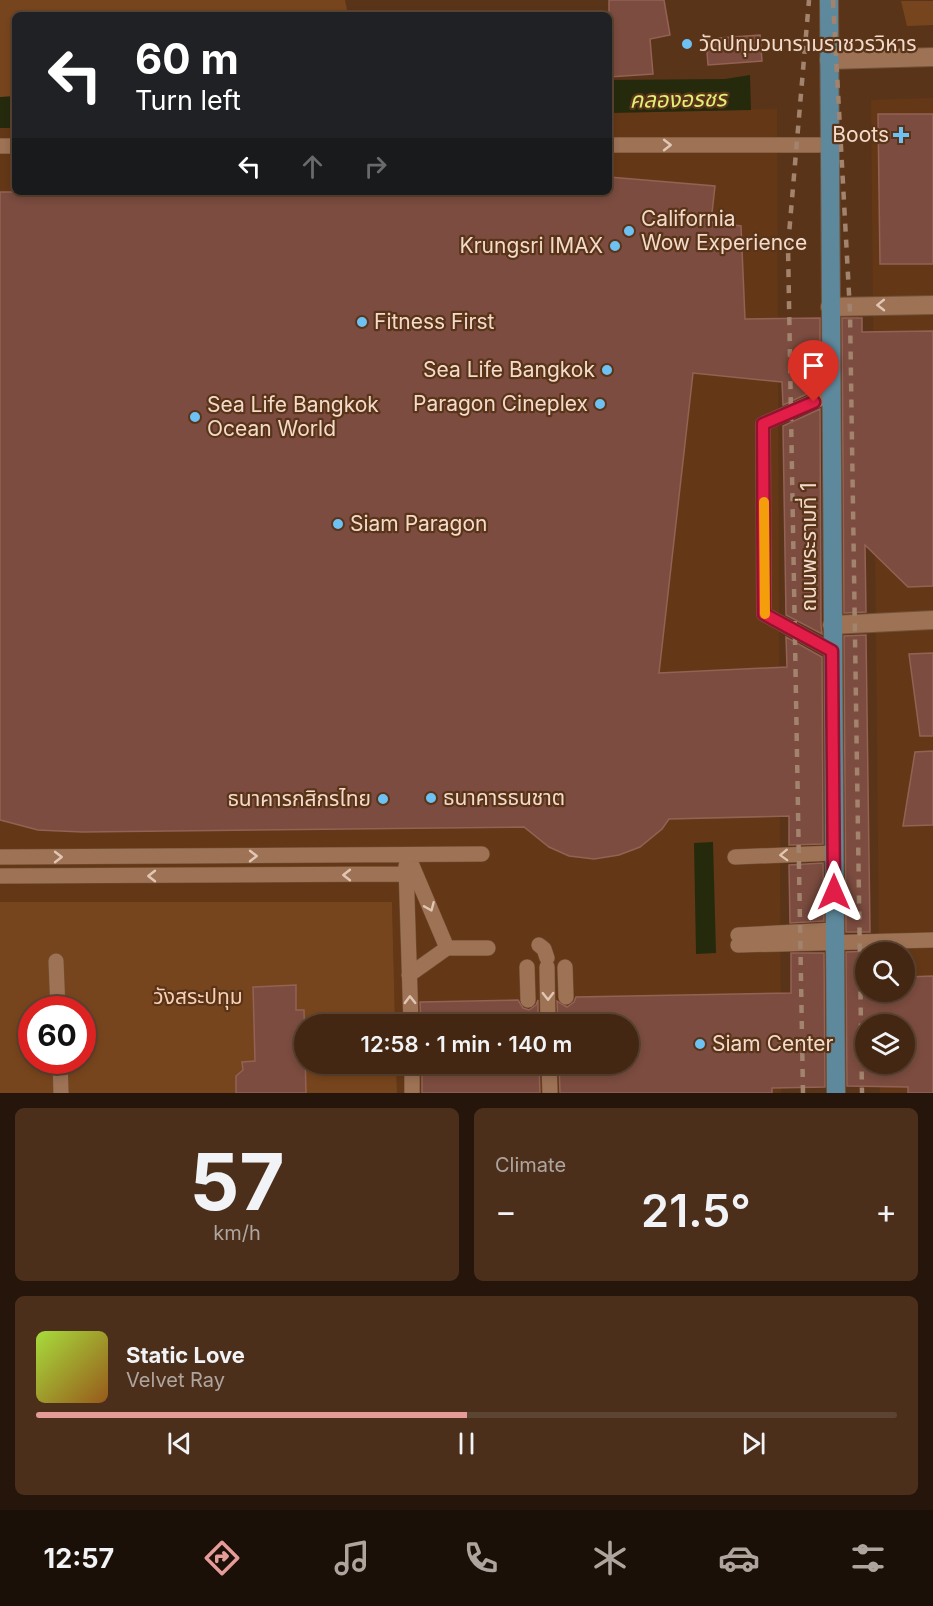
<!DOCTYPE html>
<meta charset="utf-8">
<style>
:root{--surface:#442712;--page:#4b2f1b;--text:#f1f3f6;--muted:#afa59f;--line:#5c4432;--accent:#e69b98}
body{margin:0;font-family:Inter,"Noto Sans Thai",sans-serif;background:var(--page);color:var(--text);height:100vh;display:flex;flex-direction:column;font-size:22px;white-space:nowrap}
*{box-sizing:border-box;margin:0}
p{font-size:20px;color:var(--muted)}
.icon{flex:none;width:33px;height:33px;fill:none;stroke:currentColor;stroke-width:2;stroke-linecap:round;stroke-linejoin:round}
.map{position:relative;height:1093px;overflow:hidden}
.drawer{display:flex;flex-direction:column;gap:15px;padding:15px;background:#25150a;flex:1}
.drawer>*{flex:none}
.hud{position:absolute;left:12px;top:12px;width:600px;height:183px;border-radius:9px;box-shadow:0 3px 9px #0003,0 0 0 2px var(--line);background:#202124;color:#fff;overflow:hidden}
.buttons{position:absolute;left:855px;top:942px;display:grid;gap:12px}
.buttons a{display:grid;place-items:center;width:60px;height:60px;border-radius:50%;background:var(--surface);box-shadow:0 3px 9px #0003,0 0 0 2px var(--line);font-size:30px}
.speed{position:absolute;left:18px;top:996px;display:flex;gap:12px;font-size:30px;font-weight:700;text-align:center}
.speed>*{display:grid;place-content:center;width:78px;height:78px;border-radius:50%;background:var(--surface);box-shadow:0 3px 9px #0003,0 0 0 2px var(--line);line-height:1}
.speed .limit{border:9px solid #d22;background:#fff;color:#111}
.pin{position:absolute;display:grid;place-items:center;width:51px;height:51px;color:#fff;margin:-62px -26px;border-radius:50% 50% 50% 0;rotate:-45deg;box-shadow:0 0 6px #0007}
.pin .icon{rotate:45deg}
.me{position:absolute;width:66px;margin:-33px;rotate:0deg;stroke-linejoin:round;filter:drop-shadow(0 0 4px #0008)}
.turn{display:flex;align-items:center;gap:21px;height:126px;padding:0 24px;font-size:27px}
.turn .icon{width:78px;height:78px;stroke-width:2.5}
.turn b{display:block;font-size:42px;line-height:51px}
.lanes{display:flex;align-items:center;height:57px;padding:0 24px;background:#0003;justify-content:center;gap:30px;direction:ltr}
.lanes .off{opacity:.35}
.big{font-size:45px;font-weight:600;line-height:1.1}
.drawer .widget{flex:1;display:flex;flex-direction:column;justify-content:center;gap:9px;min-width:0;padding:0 21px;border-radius:9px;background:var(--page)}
.drawer .dial{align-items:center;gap:0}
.dial b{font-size:78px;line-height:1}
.song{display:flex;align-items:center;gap:18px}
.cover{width:72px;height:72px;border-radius:9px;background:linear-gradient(135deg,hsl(80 70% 55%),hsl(30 70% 35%))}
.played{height:6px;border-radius:3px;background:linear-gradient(90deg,var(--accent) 50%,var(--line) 50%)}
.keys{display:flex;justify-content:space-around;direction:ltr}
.heat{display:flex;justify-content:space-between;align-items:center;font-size:33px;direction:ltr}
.drawer .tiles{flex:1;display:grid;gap:15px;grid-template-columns:1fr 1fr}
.widget:last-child{grid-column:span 2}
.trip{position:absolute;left:294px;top:1014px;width:345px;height:60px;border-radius:30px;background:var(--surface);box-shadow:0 3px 9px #0003,0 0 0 2px var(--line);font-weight:600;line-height:60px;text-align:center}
.tabs{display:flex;height:96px;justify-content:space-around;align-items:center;background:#1b1007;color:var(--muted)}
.tabs .icon{width:42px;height:42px}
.tabs .on{color:var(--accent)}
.tabs b{font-size:27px;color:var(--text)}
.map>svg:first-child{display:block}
.built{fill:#643816}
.green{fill:#77451d;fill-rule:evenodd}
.water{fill:#262a0d}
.building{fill:#7b4c3f;stroke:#936254;stroke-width:1.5;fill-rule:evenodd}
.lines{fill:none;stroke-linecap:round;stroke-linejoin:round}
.service-casing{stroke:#715139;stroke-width:16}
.pedestrian-casing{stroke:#715139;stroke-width:20}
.minor-casing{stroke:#715139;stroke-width:20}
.secondary-casing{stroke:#715139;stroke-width:20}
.primary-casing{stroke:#715139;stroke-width:20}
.service{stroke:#9d7255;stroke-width:15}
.pedestrian{stroke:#9d7255;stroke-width:18}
.minor{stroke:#9d7255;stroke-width:18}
.secondary{stroke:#9d7255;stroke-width:18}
.primary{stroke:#5e899c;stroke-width:18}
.rail{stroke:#a2836d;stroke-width:4.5;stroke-dasharray:8 8;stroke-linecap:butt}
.oneway{stroke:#e2c6b4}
.route-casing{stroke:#92132f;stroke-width:15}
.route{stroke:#e11d48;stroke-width:10}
.slow{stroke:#f59e0b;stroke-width:10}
.poi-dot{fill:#6ec2f3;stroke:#5a3418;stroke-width:2}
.labels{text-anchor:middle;stroke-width:4.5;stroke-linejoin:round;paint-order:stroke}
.poi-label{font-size:21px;fill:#f3dbcc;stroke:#5a3418;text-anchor:start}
.street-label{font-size:21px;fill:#f3dbcc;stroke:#5a3418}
.park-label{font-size:21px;fill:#f9d0b4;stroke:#5a3418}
.water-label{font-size:22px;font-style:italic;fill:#dff076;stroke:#5a3418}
</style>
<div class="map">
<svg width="933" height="1093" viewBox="0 0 933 1093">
<rect width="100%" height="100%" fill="#5a3418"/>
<!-- built -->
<path class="built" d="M933 98V1093H880V1064H904V1024H879V992H904V952H879L871 100Z
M777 109 781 1093H397L396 1064H628V1024H395L392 902H0V128H15V192H609V113Z"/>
<!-- green -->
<path class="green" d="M0 0H345L348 15H15V97L0 98Z
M901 1H933V25L907 26Z
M0 902H392L395 1024H304V1064H396L397 1093H0ZM32 1010H82V1060H32Z"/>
<!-- water -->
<path class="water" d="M750 75 751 110 609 113V80L725 79Z
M15 96V128H0V97Z
M713 842 716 953 696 954 694 843Z"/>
<!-- building -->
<path class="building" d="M609 0H664L670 35 650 39 653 74 609 77Z
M760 35 762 61 708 65 706 39Z
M878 114H933V264H880Z
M609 177 715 186 711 222 741 226 745 319 820 318V388L783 405 782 382 693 373 659 673 787 667 786 637 822 657 823 844 789 845V816L669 819 662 829 640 847 619 855 594 859 569 856 549 847 524 827 82 832 38 830 0 820V192H609Z
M842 318H862V332L933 331V586L908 587 865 545 866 612 844 613Z
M820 409 821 625 822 634 786 615 783 426Z
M866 635 870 932H846L844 636Z
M933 653V736H920L909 654Z
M933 751V825L903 826 915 752Z
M823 863 824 921 790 923 789 865Z
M871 951 866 952V992H907V977L933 976V1093H908V1087L847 1086 846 952ZM866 1024H907L908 1064H866Z
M791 953H824L825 1087 772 1088V1093H560L559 1064H628V1024H558L557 1001 567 1007 574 1002 576 997 791 993Z
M296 985V1010H304L306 1093H236V1076L243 1070 242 1062 255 1061 253 987Z
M518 1000 523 1008 529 1010 536 1005 538 1000V1024H421L420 1002Z
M422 1064H539L540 1093H422Z"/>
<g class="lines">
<defs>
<path id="service" d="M609 145H829
M0 146H15
M831 394 763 424 764 614 832 651
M408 856 447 948H488
M0 857 482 854
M735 857 834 853
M406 866 411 1024
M0 876 406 874
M738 935 834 930
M539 945 544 949 547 958
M738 945 933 940
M56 961 58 1010
M527 967 528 1000
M547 967 548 1024
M565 967 566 997
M409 975 447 948
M60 1060 61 1093
M412 1064V1093
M549 1064 550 1093"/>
<path id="pedestrian" d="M832 625 933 620"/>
<path id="minor" d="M830 307 933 305"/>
<path id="secondary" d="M829 60 933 57"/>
<path id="primary" d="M829 0 836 1093"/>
</defs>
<!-- service casing -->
<use href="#service" class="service-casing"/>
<!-- pedestrian casing -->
<use href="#pedestrian" class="pedestrian-casing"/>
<!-- minor casing -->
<use href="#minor" class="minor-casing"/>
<!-- secondary casing -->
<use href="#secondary" class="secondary-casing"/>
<!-- primary casing -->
<use href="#primary" class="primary-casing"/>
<!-- service -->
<use href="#service" class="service"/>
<!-- pedestrian -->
<use href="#pedestrian" class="pedestrian"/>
<!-- minor -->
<use href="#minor" class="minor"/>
<!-- secondary -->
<use href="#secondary" class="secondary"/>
<!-- primary -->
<use href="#primary" class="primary"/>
<!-- rail -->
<path class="rail" d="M833 0 850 312 862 1093
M803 1093 788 246 809 0"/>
</g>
<!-- one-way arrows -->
<defs><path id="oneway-chevron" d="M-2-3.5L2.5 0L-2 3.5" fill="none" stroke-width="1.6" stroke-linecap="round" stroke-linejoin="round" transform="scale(1.5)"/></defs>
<g class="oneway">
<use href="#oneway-chevron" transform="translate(667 145)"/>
<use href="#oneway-chevron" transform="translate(881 305) rotate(179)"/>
<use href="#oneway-chevron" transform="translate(784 855) rotate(178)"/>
<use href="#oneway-chevron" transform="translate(253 856)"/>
<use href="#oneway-chevron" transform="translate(58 857)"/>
<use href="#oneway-chevron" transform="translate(347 875) rotate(180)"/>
<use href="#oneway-chevron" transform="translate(152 876) rotate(180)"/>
<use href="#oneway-chevron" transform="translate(430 907) rotate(67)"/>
<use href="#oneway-chevron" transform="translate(548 996) rotate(89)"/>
<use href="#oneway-chevron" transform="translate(410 1000) rotate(-91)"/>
</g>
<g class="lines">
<defs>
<path id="route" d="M814 402 763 424 764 614 832 651 834 892"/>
</defs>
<!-- route casing -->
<use href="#route" class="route-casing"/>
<!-- route -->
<use href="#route" class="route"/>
<!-- slow -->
<path class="slow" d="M764 502 765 614"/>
</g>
<!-- markers -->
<g class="poi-dot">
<circle cx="687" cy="44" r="6"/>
<path d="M898 126h6v6h6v6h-6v6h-6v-6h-6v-6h6z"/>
<circle cx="629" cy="231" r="6"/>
<circle cx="615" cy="246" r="6"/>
<circle cx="362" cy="322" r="6"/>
<circle cx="607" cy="370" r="6"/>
<circle cx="600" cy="404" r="6"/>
<circle cx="195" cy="417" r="6"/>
<circle cx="338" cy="524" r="6"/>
<circle cx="431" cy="798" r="6"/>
<circle cx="383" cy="799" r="6"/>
<circle cx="700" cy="1044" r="6"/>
</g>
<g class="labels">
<!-- poi labels -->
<g class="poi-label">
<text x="699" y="51">วัดปทุมวนารามราชวรวิหาร</text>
<text x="889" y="142" text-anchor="end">Boots</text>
<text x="641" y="226">California<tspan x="641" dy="24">Wow Experience</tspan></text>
<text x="603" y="253" text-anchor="end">Krungsri IMAX</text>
<text x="374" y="329">Fitness First</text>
<text x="595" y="377" text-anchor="end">Sea Life Bangkok</text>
<text x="588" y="411" text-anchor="end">Paragon Cineplex</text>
<text x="207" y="412">Sea Life Bangkok<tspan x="207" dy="24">Ocean World</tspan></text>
<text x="350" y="531">Siam Paragon</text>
<text x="443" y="805">ธนาคารธนชาต</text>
<text x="371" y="806" text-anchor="end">ธนาคารกสิกรไทย</text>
<text x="712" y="1051">Siam Center</text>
</g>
<!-- street labels -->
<g class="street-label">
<text transform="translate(809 547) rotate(-90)" y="7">ถนนพระรามที่ 1</text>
</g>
<!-- park labels -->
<g class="park-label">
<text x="198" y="1004">วังสระปทุม</text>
</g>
<!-- water labels -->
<g class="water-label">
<text transform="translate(678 99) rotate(-1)" y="8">คลองอรชร</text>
</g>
</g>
</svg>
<div class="buttons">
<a><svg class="icon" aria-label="search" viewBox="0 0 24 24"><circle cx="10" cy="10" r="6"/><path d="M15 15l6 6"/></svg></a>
<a><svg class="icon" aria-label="layers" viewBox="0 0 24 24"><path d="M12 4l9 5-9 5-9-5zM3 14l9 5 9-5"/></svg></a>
</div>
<div class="speed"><div class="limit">60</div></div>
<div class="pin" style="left:814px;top:402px;background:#d93025"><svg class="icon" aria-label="arrive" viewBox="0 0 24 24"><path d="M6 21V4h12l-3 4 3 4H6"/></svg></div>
<svg class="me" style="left:834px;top:892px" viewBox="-20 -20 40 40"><path d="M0-17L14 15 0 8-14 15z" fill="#e11d48" stroke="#fff" stroke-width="4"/></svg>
<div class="trip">12:58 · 1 min · 140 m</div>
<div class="hud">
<div class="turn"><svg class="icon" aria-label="left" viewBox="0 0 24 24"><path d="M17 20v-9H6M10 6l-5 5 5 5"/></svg><div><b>60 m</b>Turn left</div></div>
<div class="lanes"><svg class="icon" aria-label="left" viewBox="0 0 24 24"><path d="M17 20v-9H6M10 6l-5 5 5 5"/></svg><svg class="icon off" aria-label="ahead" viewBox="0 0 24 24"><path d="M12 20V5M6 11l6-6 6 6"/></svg><svg class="icon off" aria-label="right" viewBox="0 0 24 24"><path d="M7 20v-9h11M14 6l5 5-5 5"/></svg></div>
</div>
</div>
<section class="drawer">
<div class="tiles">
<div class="widget dial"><b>57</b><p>km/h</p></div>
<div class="widget"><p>Climate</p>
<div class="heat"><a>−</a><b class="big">21.5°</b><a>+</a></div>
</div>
<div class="widget">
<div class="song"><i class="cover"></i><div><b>Static Love</b><p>Velvet Ray</p></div></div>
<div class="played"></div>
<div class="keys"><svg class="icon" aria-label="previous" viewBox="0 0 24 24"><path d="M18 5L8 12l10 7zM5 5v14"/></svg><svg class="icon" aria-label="pause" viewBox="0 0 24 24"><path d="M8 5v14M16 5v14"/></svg><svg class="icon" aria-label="next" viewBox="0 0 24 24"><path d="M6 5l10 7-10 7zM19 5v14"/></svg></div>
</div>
</div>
</section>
<nav class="tabs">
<b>12:57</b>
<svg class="icon on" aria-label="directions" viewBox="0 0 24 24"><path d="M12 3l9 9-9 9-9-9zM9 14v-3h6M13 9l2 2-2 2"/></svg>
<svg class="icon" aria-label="music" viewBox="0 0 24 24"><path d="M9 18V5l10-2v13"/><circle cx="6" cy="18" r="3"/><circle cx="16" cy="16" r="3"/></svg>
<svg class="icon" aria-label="phone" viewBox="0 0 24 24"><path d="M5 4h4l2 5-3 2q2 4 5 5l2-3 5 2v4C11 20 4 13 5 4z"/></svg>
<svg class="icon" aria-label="climate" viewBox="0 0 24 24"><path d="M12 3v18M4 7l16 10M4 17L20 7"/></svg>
<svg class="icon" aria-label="car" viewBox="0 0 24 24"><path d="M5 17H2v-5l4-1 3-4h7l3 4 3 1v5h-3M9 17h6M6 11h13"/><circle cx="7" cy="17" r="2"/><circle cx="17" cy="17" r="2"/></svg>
<svg class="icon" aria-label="filters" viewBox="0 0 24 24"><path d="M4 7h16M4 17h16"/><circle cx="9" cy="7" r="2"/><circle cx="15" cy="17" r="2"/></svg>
</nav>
